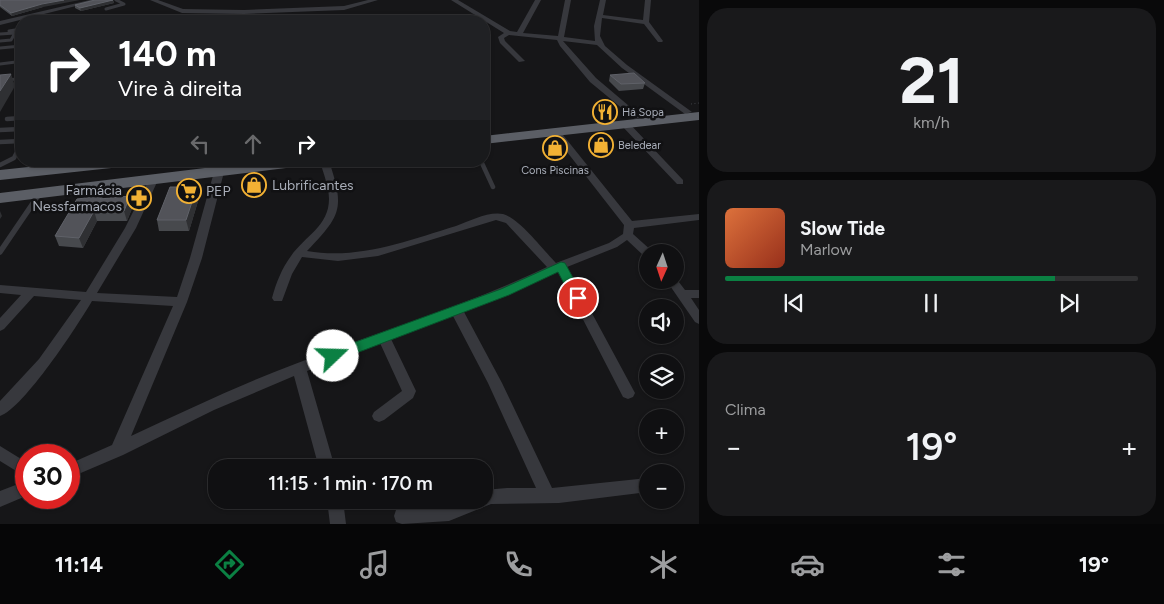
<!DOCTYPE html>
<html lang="pt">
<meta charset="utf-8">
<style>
:root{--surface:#101012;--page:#19191b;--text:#f1f3f6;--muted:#9c9d9f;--line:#303032;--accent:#0b8043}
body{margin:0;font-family:Figtree,sans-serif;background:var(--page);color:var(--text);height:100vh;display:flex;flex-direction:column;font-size:19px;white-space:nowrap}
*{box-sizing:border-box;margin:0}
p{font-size:16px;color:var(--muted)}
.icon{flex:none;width:28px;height:28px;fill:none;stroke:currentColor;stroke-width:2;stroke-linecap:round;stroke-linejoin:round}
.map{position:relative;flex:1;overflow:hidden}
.details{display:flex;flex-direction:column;gap:8px;padding:8px;background:#09090a;width:465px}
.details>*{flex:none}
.banner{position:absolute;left:15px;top:15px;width:475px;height:152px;border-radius:20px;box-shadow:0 1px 4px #0004,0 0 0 1px var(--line);background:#202124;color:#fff;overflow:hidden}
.needle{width:32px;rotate:183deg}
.buttons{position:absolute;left:639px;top:244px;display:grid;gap:10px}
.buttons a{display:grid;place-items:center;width:45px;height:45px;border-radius:50%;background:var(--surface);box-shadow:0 1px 4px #0004,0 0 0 1px var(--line);font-size:25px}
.speed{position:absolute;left:15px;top:444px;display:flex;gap:10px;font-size:25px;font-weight:700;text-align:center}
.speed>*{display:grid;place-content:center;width:65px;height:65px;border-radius:50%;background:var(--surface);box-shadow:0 1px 4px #0004,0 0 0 1px var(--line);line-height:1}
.speed .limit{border:8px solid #d22;background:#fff;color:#111}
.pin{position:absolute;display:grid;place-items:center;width:42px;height:42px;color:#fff;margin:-21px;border:2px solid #fff;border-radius:50%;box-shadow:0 1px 5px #0007}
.me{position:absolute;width:55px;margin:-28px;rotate:69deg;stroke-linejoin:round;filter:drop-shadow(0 0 4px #0008)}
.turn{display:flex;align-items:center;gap:18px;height:105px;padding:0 20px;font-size:22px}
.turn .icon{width:65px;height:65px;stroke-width:2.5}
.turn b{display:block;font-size:35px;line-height:42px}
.lanes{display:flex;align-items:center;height:48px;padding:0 20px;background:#0003;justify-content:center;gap:25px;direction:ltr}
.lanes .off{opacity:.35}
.big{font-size:38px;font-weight:600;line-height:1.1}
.details .card{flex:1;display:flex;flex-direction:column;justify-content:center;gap:8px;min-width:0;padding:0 18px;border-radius:20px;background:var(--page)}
.details .dial{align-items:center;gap:0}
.dial b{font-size:65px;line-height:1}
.song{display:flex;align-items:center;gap:15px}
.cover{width:60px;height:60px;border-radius:8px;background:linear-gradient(135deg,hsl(20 70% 55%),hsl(10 70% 35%))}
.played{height:5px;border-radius:2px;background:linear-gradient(90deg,var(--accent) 80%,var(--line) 80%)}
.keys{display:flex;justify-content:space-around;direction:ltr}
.heat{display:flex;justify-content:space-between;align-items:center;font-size:28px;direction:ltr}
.trip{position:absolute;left:208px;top:459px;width:285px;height:50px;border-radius:20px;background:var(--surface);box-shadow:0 1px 4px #0004,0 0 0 1px var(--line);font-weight:600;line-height:50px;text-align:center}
.menu{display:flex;height:80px;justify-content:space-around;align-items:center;background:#060607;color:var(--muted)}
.menu .icon{width:35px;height:35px}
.menu .on{color:var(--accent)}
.menu b{font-size:22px;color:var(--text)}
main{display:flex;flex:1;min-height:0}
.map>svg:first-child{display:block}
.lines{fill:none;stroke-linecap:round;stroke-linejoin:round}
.path{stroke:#3d3f44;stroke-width:1;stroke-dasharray:1 2.5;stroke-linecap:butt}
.service-far2{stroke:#37383d;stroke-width:3}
.service-far1{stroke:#37383d;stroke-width:4.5}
.service{stroke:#37383d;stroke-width:5.5}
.minor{fill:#37383d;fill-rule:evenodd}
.trunk{fill:#5b5e65;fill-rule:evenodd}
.wall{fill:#47494d}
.shaded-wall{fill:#2f3033}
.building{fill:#525359;stroke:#5f6168}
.route{fill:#0b8043;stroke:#07532c}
.labels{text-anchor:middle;stroke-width:5;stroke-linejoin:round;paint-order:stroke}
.far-poi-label{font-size:11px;fill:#a8adb8;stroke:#111113;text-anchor:start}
.poi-label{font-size:14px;fill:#a8adb8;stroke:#111113;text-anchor:start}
</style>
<main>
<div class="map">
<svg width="699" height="524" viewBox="0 0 699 524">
<rect width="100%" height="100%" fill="#161618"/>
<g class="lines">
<!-- path -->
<path class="path" d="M691 104 699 103"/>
<!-- service-far2 -->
<path class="service-far2" d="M106 9 124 4 116 0
M9 31 21 29
M0 34 15 33 11 40 0 41
M0 48 21 46
M0 64 16 62 21 54
M0 80 21 79"/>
<!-- service-far1 -->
<path class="service-far1" d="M7 119 21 118
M0 130 21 129
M0 142 21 141
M481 161 493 187
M0 165 14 158 21 144
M46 167 61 161"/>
<!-- service -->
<path class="service" d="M0 252 40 193"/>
<!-- minor -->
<path class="minor" d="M90 0H100L0 25V21Z
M150 0H158L183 9 244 10 344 6 368 0H378L344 10 244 14 182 13Z
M451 0H458L510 31 517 32 535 0H541L523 33 558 36 565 0H571L564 37 595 41 594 26 600 0H606L603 15 643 20 645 0H651L649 22 663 41 662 42H658L644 24 602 18 600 36 605 46 627 65 692 112 685 114 622 68 597 45 563 41 596 78 642 117 635 119 590 82 560 46 557 40 509 35 504 38 505 41 525 61 519 62 500 43 498 37 504 33Z
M625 121 628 122 683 180V184H677L622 126V122Z
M556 129 559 130 632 221 699 214V220L634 228 633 234 653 252H648V256H644L627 240 617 247 567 267 635 393 633 397 628 399 623 397 558 271 509 295 464 312 502 383 552 488 648 478V492L559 503 491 504 449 521 402 524 396 522 394 516 396 510 402 508 449 505 460 500H484V490L507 488H536L488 383 453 316 391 339 416 391 413 398 384 420 379 422 374 420 372 416 374 412 402 391 380 343 307 371 335 468H319L294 376 214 410 123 455 69 478V464L112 445 173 306 92 301C78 325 24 408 0 416V401L39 359 81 300 34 296 4 329 0 331V318L21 295 0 293V285L86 292 125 228 150 178 153 177 158 180 136 228 97 293 177 297 190 258 214 172 219 169 224 172 202 258 187 302 131 436C185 411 239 385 295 364 380 331 465 306 547 267L506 223 496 220 378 256 338 261 302 257 292 274 282 301H274L272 298C276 283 282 268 291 256 305 236 329 226 329 199 329 186 323 173 320 161H329C345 209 341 215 307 251 358 260 407 241 456 226 469 221 489 211 503 214 520 219 543 250 556 263L609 243 623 234 624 225 553 134V130Z
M675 277 685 290H699V298H691L699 310V324L695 322 666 280H675Z
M0 446 26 462V477L0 461Z
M26 481V496L0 507V491Z
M327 500H343L346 524H330Z"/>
<!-- trunk -->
<path class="trunk" d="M699 112V120L484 144V136Z
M85 161H137L135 164 130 166 0 180V170Z
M262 161H309L307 164 302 166 0 203V193Z"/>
</g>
<!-- wall -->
<path class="wall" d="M0 0 43 7 12 16 0 7Z
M113 0 114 3 81 11 75 8V5Z
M610 75 645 83 643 89 619 91 609 81Z
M197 187 199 198 189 231H159L157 220Z
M102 196 103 199 130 196 133 206 127 221H97L83 248 59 246 55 236Z"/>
<!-- shaded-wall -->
<path class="shaded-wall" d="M64 0H80L43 7 12 16 11 13 42 4Z
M113 0 114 3 81 11 80 8Z
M11 74 15 86 0 112V91Z
M197 187 199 198 189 231 186 220Z
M130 196 133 206 127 221 124 211Z
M0 211 2 216 0 219Z
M94 211 97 221 83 248 79 238Z"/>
<!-- building -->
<path class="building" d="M0 0H64L42 4 11 13 0 5Z
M95 0H113L80 8 75 5Z
M634 73 645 83 621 84 610 75Z
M11 74 0 91V75Z
M170 187H197L186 220H157Z
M102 196 100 199 130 196 124 211H94L79 238 55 236 77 199Z"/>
<!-- route -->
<path class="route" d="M561 262 565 263 584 298 582 301H573L558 272 509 295 338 360 333 361 328 360 326 356 328 352 501 289Z"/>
<!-- icons -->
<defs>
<symbol id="restaurant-ring" viewBox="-11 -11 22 22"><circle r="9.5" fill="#111113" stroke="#f2b134" stroke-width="1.5"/><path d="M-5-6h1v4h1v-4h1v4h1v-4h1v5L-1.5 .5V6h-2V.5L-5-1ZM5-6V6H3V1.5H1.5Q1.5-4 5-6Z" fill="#f2b134"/></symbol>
<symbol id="shop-ring" viewBox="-11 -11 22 22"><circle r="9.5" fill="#111113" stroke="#f2b134" stroke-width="1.5"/><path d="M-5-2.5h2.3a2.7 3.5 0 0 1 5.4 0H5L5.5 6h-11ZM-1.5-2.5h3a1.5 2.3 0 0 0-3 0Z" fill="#f2b134"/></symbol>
<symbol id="supermarket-ring" viewBox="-11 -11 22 22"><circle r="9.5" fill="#111113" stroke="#f2b134" stroke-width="1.5"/><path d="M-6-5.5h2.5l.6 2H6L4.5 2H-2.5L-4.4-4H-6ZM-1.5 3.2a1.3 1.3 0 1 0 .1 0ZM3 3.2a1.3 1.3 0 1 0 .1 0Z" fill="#f2b134"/></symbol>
<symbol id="pharmacy-ring" viewBox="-11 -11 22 22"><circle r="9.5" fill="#111113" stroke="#f2b134" stroke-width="1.5"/><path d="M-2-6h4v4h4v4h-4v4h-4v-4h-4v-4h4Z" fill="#f2b134"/></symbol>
</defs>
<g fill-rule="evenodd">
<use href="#restaurant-ring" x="591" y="98" width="28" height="28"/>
<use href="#shop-ring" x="587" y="131" width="28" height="28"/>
<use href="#shop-ring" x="541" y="134" width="28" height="28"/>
<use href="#shop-ring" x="240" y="171" width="28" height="28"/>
<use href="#supermarket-ring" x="175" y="177" width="28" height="28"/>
<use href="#pharmacy-ring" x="125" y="184" width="28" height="28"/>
</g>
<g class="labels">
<!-- far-poi labels -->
<g class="far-poi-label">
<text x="622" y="116">Há Sopa</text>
<text x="618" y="149">Beledear</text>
<text x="555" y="174" text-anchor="middle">Cons Piscinas</text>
</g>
<!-- poi labels -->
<g class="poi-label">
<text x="272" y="190">Lubrificantes</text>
<text x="122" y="195" text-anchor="end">Farmácia<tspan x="122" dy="16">Nessfarmacos</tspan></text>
<text x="206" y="196">PEP</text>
</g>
</g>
</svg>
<div class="buttons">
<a><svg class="needle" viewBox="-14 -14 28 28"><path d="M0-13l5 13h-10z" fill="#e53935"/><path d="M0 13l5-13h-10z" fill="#9c9d9f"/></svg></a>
<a><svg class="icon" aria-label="sound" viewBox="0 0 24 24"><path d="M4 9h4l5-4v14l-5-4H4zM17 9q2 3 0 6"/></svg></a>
<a><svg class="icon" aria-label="layers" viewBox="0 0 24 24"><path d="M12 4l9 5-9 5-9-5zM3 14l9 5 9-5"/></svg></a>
<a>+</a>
<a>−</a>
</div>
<div class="speed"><div class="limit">30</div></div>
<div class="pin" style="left:578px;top:298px;background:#d93025"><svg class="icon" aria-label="arrive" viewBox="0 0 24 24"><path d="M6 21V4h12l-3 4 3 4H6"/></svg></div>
<svg class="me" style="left:333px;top:356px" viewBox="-20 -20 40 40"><circle r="19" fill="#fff"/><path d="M0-13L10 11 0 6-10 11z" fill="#0b8043"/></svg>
<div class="trip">11:15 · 1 min · 170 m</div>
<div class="banner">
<div class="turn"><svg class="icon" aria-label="right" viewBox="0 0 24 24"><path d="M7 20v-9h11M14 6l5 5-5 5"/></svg><div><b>140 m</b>Vire à direita</div></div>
<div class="lanes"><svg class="icon off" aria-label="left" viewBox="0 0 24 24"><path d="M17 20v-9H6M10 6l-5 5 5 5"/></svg><svg class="icon off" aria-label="ahead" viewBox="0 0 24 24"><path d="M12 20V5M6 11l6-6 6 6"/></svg><svg class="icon" aria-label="right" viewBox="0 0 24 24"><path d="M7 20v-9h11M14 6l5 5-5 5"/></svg></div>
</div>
</div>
<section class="details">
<div class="card dial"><b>21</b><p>km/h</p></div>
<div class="card">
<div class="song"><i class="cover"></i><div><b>Slow Tide</b><p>Marlow</p></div></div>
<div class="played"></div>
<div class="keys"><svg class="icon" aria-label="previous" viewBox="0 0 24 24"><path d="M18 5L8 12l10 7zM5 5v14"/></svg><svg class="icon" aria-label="pause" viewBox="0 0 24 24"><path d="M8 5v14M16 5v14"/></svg><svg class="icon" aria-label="next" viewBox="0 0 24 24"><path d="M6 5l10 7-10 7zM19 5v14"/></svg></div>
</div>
<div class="card"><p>Clima</p>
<div class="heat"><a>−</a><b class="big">19°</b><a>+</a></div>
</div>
</section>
</main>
<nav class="menu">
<b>11:14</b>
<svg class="icon on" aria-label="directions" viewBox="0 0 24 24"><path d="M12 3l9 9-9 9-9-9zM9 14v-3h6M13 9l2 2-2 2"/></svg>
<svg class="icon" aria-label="music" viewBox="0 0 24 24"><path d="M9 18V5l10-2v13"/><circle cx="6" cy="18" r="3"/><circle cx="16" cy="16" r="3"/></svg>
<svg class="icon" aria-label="phone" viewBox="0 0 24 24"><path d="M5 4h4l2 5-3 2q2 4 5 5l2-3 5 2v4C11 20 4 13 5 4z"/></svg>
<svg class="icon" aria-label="climate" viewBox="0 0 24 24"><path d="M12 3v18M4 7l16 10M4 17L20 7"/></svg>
<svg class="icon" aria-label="car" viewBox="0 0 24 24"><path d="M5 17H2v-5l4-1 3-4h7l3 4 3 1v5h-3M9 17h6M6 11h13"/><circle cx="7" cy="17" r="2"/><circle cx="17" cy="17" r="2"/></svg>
<svg class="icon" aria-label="filters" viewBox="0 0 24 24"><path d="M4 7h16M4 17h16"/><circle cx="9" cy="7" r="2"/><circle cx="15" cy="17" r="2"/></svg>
<b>19°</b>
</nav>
